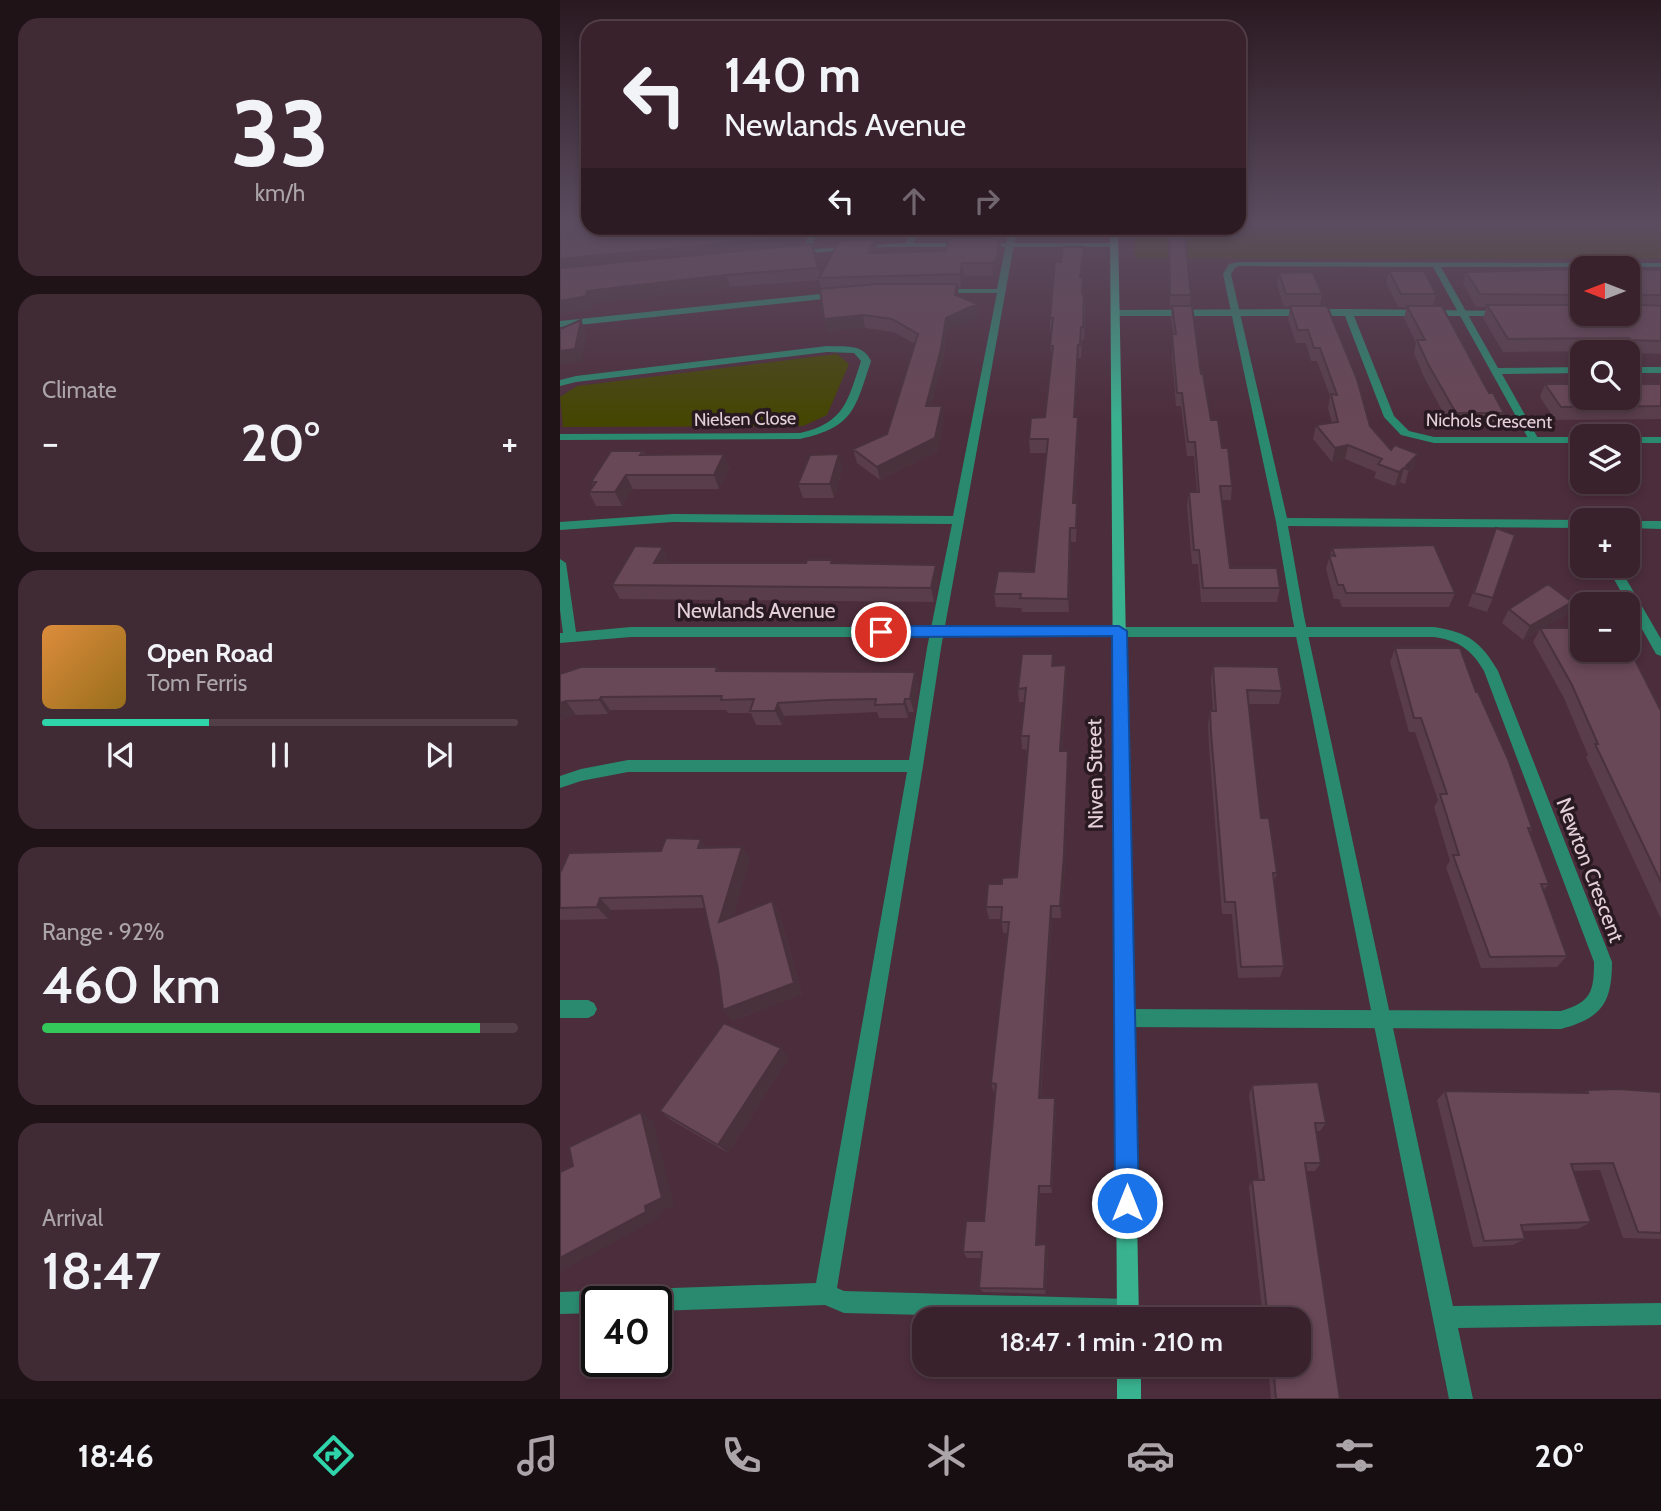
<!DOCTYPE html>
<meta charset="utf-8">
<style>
:root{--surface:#39222c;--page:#402a34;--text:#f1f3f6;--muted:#aba4a9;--line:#533f48;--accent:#2fd4aa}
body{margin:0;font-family:Cabin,sans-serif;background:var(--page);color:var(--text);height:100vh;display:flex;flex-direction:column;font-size:26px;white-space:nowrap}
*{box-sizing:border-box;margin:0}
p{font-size:23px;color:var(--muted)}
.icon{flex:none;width:38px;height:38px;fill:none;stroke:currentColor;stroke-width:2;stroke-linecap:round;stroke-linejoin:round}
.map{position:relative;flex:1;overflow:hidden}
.details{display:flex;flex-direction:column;gap:18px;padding:18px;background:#1f1318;width:560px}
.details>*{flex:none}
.guide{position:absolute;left:21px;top:21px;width:665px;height:214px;border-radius:21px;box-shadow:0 4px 10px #0003,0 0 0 2px var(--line);background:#39222c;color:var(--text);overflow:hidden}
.needle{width:46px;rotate:270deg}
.fabs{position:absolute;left:1010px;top:256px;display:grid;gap:14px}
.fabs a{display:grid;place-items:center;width:70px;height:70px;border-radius:14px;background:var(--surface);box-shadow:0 4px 10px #0003,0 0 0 2px var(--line);font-size:35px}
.speed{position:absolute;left:21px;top:1286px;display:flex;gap:14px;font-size:35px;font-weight:700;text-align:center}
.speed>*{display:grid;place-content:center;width:91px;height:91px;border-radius:50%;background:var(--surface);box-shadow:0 4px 10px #0003,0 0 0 2px var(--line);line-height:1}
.speed .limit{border:4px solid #111;border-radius:10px;background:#fff;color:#111}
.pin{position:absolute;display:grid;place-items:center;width:60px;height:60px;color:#fff;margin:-30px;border:4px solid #fff;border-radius:50%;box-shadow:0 2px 7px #0007}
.me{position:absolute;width:77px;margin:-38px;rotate:0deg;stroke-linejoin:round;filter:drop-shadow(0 0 5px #0008)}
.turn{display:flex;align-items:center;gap:24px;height:147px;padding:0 28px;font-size:32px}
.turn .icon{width:91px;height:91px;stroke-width:2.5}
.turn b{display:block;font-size:49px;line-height:60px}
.lanes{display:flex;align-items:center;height:66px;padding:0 28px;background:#0003;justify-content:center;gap:35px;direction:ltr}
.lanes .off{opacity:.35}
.big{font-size:52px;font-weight:600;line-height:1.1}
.details .card{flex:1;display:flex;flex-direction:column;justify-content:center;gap:10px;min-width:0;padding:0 24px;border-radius:21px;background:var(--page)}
.details .dial{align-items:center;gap:0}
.dial b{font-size:91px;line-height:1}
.song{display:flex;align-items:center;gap:21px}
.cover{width:84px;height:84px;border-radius:10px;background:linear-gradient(135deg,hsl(30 70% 55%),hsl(40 70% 35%))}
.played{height:7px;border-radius:4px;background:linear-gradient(90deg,var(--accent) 35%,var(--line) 35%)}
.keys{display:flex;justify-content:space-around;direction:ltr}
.heat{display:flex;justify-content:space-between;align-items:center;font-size:38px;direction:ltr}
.charge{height:10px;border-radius:5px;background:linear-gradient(90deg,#34c759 92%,var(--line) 0)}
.trip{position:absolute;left:352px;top:1307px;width:399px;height:70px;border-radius:21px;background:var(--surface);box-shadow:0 4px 10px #0003,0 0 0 2px var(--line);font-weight:600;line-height:70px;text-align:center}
.dock{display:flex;height:112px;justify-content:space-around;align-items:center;background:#170e12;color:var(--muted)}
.dock .icon{width:49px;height:49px}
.dock .active{color:var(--accent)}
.dock b{font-size:32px;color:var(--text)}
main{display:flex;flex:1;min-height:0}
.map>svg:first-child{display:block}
.green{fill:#454602}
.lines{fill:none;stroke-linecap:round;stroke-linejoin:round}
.lane{fill:#2a8a6f;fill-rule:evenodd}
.street{fill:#2a8a6f;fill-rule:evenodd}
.secondary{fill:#39b290;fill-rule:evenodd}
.wall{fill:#593d4a}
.shaded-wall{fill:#49323c}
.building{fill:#684756;stroke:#49323c;stroke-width:2}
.route{fill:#1a73e8;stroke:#114b97;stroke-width:2}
.labels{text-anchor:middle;stroke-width:7;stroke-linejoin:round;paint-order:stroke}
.far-street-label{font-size:18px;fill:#e5d0d9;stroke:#291a21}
.street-label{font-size:21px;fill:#e5d0d9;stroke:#291a21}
</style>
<main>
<section class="details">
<div class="card dial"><b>33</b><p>km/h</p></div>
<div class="card"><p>Climate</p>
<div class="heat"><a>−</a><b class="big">20°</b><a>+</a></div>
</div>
<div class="card">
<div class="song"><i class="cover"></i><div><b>Open Road</b><p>Tom Ferris</p></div></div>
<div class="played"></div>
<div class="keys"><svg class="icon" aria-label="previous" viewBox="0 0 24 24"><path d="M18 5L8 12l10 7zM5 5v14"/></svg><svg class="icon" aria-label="pause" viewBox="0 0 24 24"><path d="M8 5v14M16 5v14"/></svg><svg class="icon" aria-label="next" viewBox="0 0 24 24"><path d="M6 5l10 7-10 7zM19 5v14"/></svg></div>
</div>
<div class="card"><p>Range · 92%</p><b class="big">460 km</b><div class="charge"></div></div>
<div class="card"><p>Arrival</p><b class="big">18:47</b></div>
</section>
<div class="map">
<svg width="1101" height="1399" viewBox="0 0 1101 1399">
<rect width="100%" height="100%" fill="#4c2d3b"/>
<!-- green -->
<path class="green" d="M679 225H1101V258H575L574 228H679Z
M460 228H537V235L459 236Z
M277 354 289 364 267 415 243 426 3 427 0 397 17 386Z"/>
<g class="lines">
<!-- lane -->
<path class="lane" d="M254 228H261L254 240 253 251 249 253 245 251 246 240Z
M449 228H457L381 648 363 766 277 1288 284 1291 568 1299 576 1302 579 1310 576 1318 572 1320 284 1313 265 1305 96 1311V1302H37V1313L0 1314V1292L256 1283 347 772H68L21 781 0 788V776L21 769 68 760H349L367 648 392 524 113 522 0 530V522L113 514 393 516 437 293H380L376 291 380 289H437Z
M678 262 1101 263V267H881L938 368 1022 367V373L942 374 979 440 974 443 969 440 873 267 679 266 675 268 671 274 727 518 1022 520V528L728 526 744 616 893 1306 1101 1303V1325L898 1328 913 1399H889L732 616 716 522 663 274 669 264Z
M280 292 284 295 283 297 0 327V321Z
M1068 367H1101V373H1068Z
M1101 521V529L1068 528V521Z
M1046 565H1058L1101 639V656L1096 654Z"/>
<!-- street -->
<path class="street" d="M352 228H359L354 243H554L558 245 554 247H325L238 254 234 252 238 250 346 243Z
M788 309 947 311 948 313 944 316H794L834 416 849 431 874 437H1022V443H874L841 435 824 417 785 316H556L552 313 556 310Z
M267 346C284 347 303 343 311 361 295 409 294 427 240 439L0 440V434L240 433C285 423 288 400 301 361L294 353 267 352 16 382 0 386V380L16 376Z
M1068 437H1101V443H1068Z
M0 559 6 563 16 632 71 627H874C908 632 921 642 938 671L1052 962C1052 1004 1041 1018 1001 1029L565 1027 558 1024 556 1018 558 1012 565 1009 1001 1011C1031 1002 1034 992 1034 962L924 671C912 650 898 640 874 637H71L0 643V633H3L0 610Z
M0 1000H28L34 1003 37 1009 34 1015 28 1018H0Z"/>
<!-- secondary -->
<path class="secondary" d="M550 228H558L579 1320H557Z
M557 1365H581V1399H557Z"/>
</g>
<!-- wall -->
<path class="wall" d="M0 225 28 228H248L244 245 252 244 260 275 286 241 284 232 287 228H329L322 241 316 242 318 251 317 253 386 251 392 238 391 229 445 228 442 241H440L441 250 437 272 433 276H404L401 287H398L399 296 417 304 418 317 387 331 383 362 371 406 384 420 377 452 320 480 297 463 293 449 327 434 355 344 334 332 305 328 267 332 261 289 259 280 170 287 33 303 32 309 0 314Z
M609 228 631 295 630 306 641 374 651 420 662 448 672 486 671 500H662L670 568 720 588 717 602H641L638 564H632L627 505 629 492H637L634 456H627L621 406H616L612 357V334H613L611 319 612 307H610Z
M524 259 522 277 525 307 524 340H522L521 358H518L515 417 519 431 515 503 517 517 516 542H511L509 612H462L461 608 436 607 434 594 474 572 487 453H470L469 439 485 417 492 359 490 346 492 331H490V318L501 262Z
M1022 269V313L1068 269 1101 270V354L1068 353V352L1063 351 943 352 923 318 927 307H916L903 284 906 272Z
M829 271 876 294 873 306 929 393 944 413 938 427H891L864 377 854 353 856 343 844 318 847 307H838L826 283Z
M719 273 762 294 760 306 810 426 831 450 854 468 848 473 845 484 840 482 835 486 814 478 816 472 785 459 772 462 753 439 756 425 772 423 768 408 770 396 757 361H751L746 343H736L728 319 730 307H724L717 285Z
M985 384H1101V419L995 420 980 397Z
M83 451 85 455 164 454 169 468 159 489H73L62 506H36L29 492 33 485 31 482Z
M283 468 274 498H243L238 484Z
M936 528 933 598 927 612 908 606Z
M772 548 895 593 889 607H782L779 599H774L766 569Z
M109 561 108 563H273L378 578 374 602 60 599 52 585Z
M1012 602 1005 616 983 628 1101 709V919L1026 757 1028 755 1004 698 973 642 979 631 963 640 942 623 949 609Z
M835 648 916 692 972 828 970 832 989 884 983 891 1007 956 997 967 921 968 886 867 890 861 874 807 878 800 855 732H849L830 662Z
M493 654V666L506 665 507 679 502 751 508 765 505 866 501 918H492L481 1098H495L496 1107 492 1193H480L478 1245 486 1244 488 1250 486 1294 423 1292 419 1288 421 1258H407L403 1252 424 1221 435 1093H434L431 1083 448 933H443L441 919H429L426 907 442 884 457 877 468 750 462 749 461 736 464 702H459L458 689Z
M653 666 722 691 719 704H688L701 818 717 873 714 882 724 966 720 977 678 978 672 914H662L649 746 648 724 650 711H653L651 680Z
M157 667 159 671 355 672 358 686 354 712H349L348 718H319L317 712 274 714 224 716 222 725H196L191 713H168L166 710H50L48 714 16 715 0 720V674Z
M147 848 190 859 173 916 212 901 219 913 242 994 172 1021 163 1010 158 969 145 908 51 910 48 919 0 920V873L101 851Z
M229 1058 168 1153 111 1120 100 1111Z
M692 1085 766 1123 760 1131H756L761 1163 755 1171H746L780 1399H711L708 1365H738V1320H703L689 1187 692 1180H699L689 1095Z
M1027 1090 1101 1092V1239L1063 1238 1040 1170 1013 1171 1031 1222 1018 1229 962 1231 965 1239 953 1245 913 1247 877 1100 885 1091 1024 1093Z"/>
<!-- shaded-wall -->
<path class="shaded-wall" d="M242 228H248L243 248 0 271V259Z
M321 228H329L322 241 320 230Z
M442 228H445L442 241 441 229Z
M440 238 441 250 437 272 433 276 432 263Z
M316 239 318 251 311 265 308 253Z
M524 247V259L521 290 520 277Z
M402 263 404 276 401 287 400 274Z
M166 275 170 287 33 303 32 309 0 314V301L27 291Z
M397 284 399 297 395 295Z
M417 304 418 317 387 331 383 362 368 420 366 406 386 318Z
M303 315 305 328 267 332 264 319Z
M21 320 27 333 22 362 0 364V351Z
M518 345V358L514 431V417Z
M382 406 384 420 377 452 320 480 317 467Z
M518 417 519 431 514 517 513 503Z
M788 445 785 459 772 462 775 448Z
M164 454 169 468 159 489 154 475Z
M279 454 283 468 274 498 270 484Z
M858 454 854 468 848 473 849 470 846 466Z
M844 468 840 482 835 486 839 472Z
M66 475 73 489 62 506 55 492Z
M510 528 511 542 509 612 508 599Z
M103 547 109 561 101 576 94 563Z
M376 565 378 578 374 602 371 588Z
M1012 602 1005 616 981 630 980 628 979 631 963 640 970 626Z
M506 665 507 679 501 765 500 751Z
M355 672 358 686 354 712 350 699Z
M41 697 50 710 48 714 39 700Z
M345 699 349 712 348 718 344 704Z
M6 701 16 715 0 720V703Z
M218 703 224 716 222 725 215 711Z
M508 751V765L505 866 501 918 500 906Z
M141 839 149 852 138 848Z
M182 847 190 859 168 934 159 922Z
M40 898 51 910 48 919 37 907Z
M212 901 219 913 242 994 172 1021 163 1010Z
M491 906 492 918 480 1107 479 1098Z
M221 1048 229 1058 168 1153 158 1145Z
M495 1098 496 1107 492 1193 491 1186Z
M81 1112 93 1121 114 1205 98 1213 99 1218 0 1272V1258L85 1206Z
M479 1186 480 1193 478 1251 476 1245Z
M486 1244 488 1250 486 1294 484 1289Z"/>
<!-- building -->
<path class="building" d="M0 225H28V228H242L240 236 0 259Z
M287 228H321L320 230 284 232Z
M392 228H442L441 229H391Z
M609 228H624L631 295H610Z
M389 238H440L436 260 432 263H402L400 274 259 278 279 241 316 239 308 253H325L386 251Z
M252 244 258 268 166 275 27 291 26 296 0 301V268Z
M503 247H524L520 277H523L522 294H524L523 327H521L520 345H518L514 417H518L513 503H517L516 528H510L508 599 460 598 461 594H434L438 571 474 572 488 439H469L471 418 485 417 493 346H490L493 318H490L495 262H501Z
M1022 269V295L920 294 906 272Z
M1068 269 1101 270V295H1074L1068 300Z
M829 271H864L876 294H841Z
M753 272 762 294H726L719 273Z
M317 284H397L395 295 417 304 386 318 381 349 366 406H382L375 438 317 467 293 449 327 434 358 334 332 319 303 315 264 319 260 289Z
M1068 301V304L1101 306V341L1071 340 1069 338 948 339 927 305H1022V313H1068Z
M612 306H632L641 374H643L651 420H658L662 448H668L672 486H660L670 568H717L720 588H643L639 550H634L629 492H639L635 442H628L622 393H617L612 334H616Z
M730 306H767L797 379 810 426 831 450 835 445 858 454 846 466 849 470 844 468 839 472 818 464 822 459 788 445 775 448 756 425 778 422 771 394 777 395 760 348H754L748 330H738Z
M847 306H882L929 393H933L944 413H896L868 364 857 340H865Z
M21 320 15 349 0 351V329Z
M985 384H1022V397H1068V384H1101V406L1001 407Z
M51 451H83L80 455 164 454 154 475H66L55 492H29L36 482H31Z
M279 454 270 484H238L250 455Z
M936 528 955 535 933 598 914 593Z
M874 545 895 593H786L783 585H778L769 555 775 556 772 548Z
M75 546 103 547 94 563H246L247 560H272L271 563 376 565 371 588 52 585Z
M988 584 1012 602 970 626 949 609Z
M980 628H1022V649H1068V646L1100 709H1101V882L1035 744H1038L1012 685Z
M835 648H900L916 692H918L948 759 972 828H968L989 884H981L1007 956 930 957 893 855H899L880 794H887L861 718H854Z
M462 654H493L492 666 506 665 500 751H508L504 854 500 906H491L479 1098H495L491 1186H479L476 1245 486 1244 484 1289 419 1288 422 1252H403L406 1221H424L436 1084 431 1083 449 922H441L442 907H426L428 884H442V878L457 877 469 736H461L466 688 458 689Z
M653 666 718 667 722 691 687 690 701 818H709L717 873H713L724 966 681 967 675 902H665L651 733 650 711H656Z
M21 667H157L156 671 355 672 350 699H345L344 704 315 705 316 699 269 700 218 703 215 711H190L194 699 161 700 162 696 41 697 39 700 6 701 0 703V674Z
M106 838 141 839 138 848 182 847 159 922 212 901 234 983 163 1010 158 969 142 896 40 898 37 907 0 908V873L9 853 101 851Z
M164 1023 221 1048 158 1145 100 1111Z
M758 1082 766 1123H755L761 1163H745L780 1399H716L713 1365H738V1320H708L692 1180H704L692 1085Z
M1058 1089 1101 1092V1233L1078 1232 1053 1163 1011 1164 1031 1222 961 1225 965 1239 924 1241 885 1091 1028 1093 1027 1090Z
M81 1112 102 1198 85 1206 86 1212 0 1258V1172L13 1166 9 1147Z"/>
<!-- sky -->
<linearGradient id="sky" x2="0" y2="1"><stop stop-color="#2a1920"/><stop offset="0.53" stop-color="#5b4c60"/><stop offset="1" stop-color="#5b4c60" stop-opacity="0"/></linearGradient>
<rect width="1101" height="421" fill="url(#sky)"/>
<!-- route -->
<path class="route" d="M321 626H559L567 631 579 1203 575 1212 567 1215 559 1212 555 1203 552 636 321 637 314 632Z"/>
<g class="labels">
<!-- far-street labels -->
<g class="far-street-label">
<text transform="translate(185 419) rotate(-1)" y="6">Nielsen Close</text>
<text transform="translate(929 421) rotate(1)" y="6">Nichols Crescent</text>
</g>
<!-- street labels -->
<g class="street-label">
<text x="196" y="618">Newlands Avenue</text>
<text transform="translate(535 774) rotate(-91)" y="7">Niven Street</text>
<text transform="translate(1030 870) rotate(69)" y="7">Newton Crescent</text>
</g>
</g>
</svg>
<div class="fabs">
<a><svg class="needle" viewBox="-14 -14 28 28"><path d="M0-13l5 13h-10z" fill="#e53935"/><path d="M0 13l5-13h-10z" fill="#aba4a9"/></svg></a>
<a><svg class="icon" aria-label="search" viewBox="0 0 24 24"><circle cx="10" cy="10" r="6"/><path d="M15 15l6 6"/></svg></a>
<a><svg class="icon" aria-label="layers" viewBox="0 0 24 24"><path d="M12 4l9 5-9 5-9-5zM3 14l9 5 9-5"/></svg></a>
<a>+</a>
<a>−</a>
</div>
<div class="speed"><div class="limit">40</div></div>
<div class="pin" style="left:321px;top:632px;background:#d93025"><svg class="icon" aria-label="arrive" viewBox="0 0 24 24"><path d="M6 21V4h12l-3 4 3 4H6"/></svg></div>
<svg class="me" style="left:567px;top:1203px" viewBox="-20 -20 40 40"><circle r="17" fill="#1a73e8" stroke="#fff" stroke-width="3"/><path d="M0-11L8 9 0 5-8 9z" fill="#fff"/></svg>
<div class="trip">18:47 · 1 min · 210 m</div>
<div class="guide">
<div class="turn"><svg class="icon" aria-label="left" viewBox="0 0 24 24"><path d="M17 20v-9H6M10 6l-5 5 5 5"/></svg><div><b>140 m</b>Newlands Avenue</div></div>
<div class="lanes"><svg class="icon" aria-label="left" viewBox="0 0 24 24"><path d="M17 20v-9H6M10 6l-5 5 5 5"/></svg><svg class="icon off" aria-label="ahead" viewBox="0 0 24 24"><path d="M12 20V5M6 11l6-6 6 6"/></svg><svg class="icon off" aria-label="right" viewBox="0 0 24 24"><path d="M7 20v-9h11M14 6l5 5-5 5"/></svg></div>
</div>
</div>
</main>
<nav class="dock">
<b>18:46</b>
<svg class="icon active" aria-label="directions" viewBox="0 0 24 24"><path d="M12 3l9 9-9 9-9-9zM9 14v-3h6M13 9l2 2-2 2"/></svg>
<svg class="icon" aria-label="music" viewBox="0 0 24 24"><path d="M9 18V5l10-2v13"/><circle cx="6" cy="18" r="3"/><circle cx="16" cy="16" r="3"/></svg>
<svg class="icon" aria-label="phone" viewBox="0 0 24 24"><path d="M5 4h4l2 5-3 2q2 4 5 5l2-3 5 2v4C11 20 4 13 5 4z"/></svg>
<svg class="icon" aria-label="climate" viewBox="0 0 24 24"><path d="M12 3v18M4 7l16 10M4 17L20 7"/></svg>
<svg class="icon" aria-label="car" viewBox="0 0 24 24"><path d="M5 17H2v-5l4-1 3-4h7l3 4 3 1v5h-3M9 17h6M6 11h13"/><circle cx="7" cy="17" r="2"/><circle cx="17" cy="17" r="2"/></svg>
<svg class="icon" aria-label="filters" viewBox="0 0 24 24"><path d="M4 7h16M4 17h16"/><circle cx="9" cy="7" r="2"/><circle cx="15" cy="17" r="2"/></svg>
<b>20°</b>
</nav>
